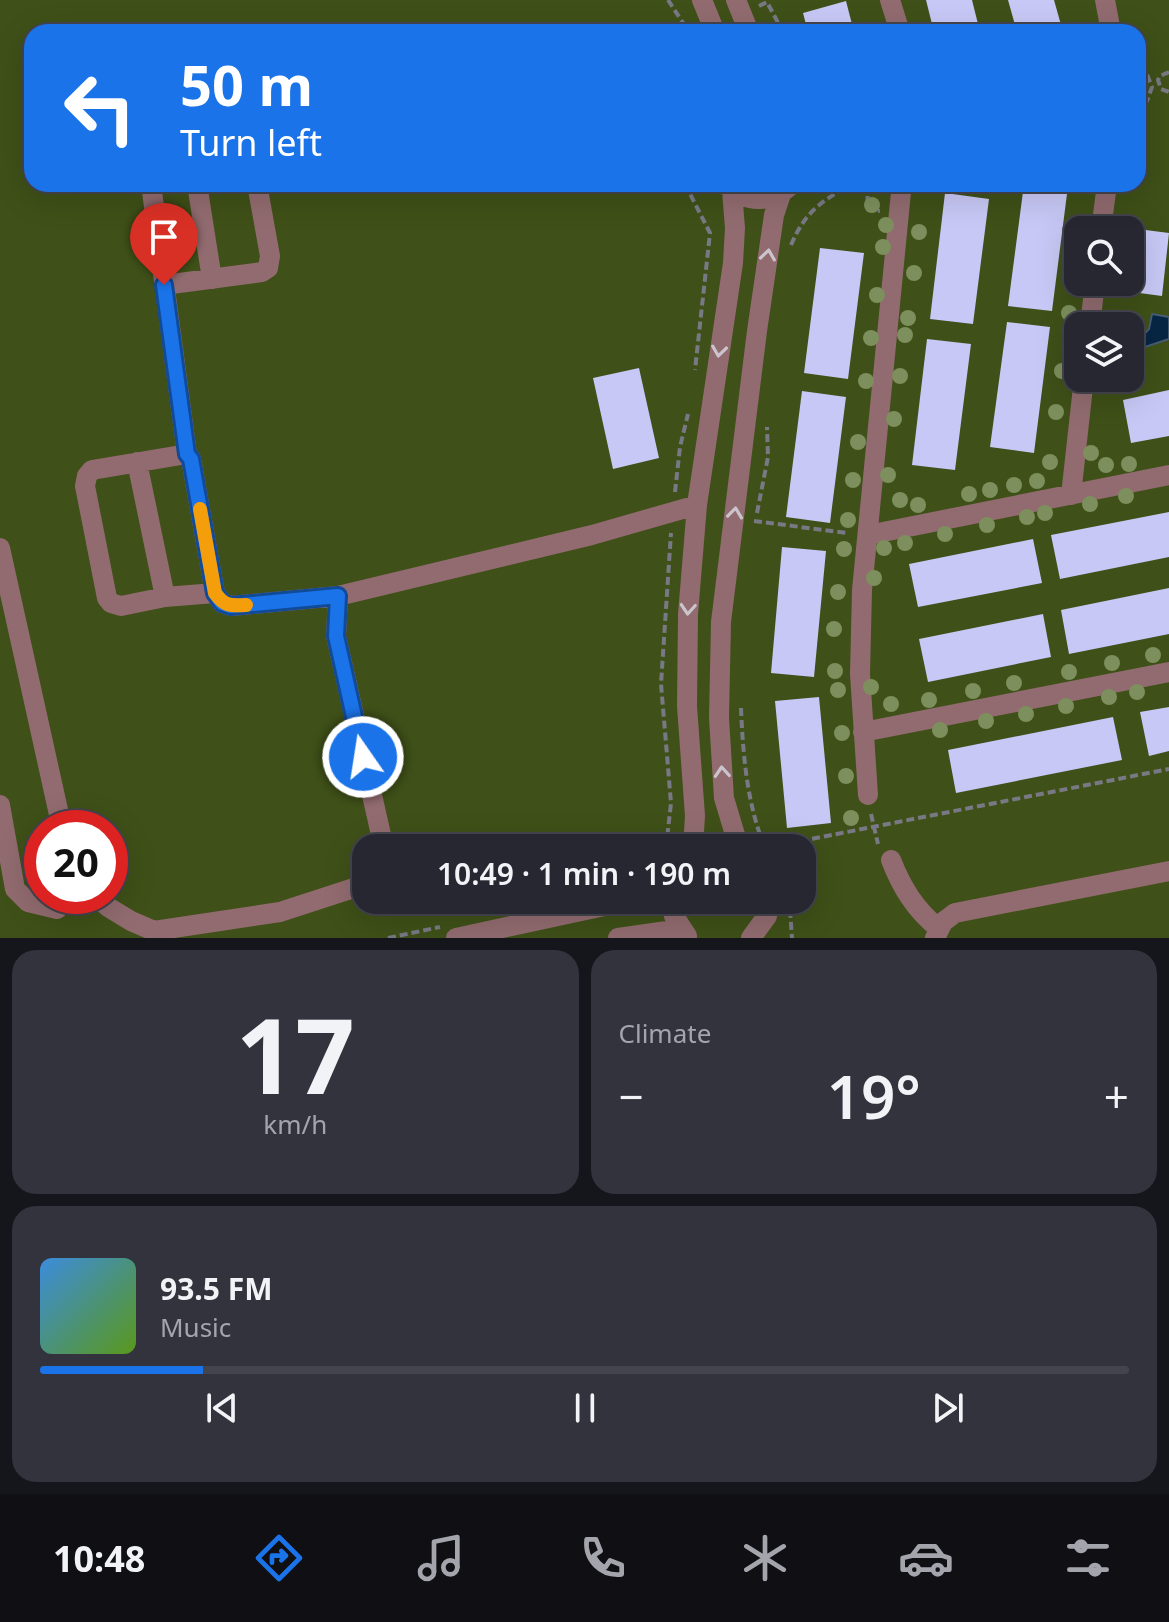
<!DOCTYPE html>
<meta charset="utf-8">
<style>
:root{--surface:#272732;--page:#33333e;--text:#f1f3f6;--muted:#a4a5ac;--line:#43444d;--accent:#1a73e8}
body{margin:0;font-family:"Noto Sans",sans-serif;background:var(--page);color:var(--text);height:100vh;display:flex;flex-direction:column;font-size:30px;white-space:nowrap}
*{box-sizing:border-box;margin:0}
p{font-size:26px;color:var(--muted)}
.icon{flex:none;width:44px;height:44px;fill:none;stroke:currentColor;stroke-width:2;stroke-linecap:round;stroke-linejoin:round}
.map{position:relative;height:938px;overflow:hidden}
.drawer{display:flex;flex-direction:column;gap:12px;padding:12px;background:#15151c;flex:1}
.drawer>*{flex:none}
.guide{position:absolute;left:24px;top:24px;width:1122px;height:168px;border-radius:24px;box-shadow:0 8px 32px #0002,0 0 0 2px var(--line);background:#1a73e8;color:#fff;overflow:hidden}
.tools{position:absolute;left:1064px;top:216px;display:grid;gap:16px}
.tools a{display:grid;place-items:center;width:80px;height:80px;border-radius:16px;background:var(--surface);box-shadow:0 8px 32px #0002,0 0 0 2px var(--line);font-size:40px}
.speed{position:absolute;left:24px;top:810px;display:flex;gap:16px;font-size:40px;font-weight:700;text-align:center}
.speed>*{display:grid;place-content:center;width:104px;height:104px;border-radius:50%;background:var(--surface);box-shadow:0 8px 32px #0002,0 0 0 2px var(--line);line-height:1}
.speed .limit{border:12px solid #d22;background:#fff;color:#111}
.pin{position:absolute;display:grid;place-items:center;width:68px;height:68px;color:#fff;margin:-82px -34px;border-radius:50% 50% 50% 0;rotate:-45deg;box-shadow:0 0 8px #0007}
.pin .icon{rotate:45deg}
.me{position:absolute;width:88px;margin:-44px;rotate:347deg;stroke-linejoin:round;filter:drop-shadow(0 0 6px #0008)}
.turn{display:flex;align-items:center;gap:28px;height:168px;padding:0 24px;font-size:36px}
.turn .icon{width:104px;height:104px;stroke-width:2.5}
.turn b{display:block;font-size:56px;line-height:68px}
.big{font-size:60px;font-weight:600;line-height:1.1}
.drawer .card{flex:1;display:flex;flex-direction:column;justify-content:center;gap:12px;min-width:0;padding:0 28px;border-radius:24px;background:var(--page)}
.drawer .dial{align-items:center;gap:0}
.dial b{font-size:104px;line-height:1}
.song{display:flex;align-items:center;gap:24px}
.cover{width:96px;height:96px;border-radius:12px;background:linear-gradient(135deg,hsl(210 70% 55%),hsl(90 70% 35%))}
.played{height:8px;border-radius:4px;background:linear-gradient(90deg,var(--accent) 15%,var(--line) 15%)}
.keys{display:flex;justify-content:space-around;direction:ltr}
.heat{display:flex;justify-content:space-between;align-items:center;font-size:44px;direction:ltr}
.drawer .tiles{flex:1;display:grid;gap:12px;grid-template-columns:1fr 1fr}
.card:last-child{grid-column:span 2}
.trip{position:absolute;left:352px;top:834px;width:464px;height:80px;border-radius:24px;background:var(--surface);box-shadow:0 8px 32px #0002,0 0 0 2px var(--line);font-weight:600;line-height:80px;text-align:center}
.menu{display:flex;height:128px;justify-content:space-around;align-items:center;background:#101014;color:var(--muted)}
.menu .icon{width:56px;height:56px}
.menu .current{color:var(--accent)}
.menu b{font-size:36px;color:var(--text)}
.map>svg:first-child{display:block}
.green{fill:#3f5018;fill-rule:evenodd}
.water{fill:#072643;stroke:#465c73;stroke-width:2}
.building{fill:#c8c8f6}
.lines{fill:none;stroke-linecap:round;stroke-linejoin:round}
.path{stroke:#797985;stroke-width:4;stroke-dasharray:8 4;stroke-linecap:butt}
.minor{stroke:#916b6f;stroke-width:20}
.tree{fill:#7c8f5c}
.oneway{stroke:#cbc4cc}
.route-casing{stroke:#114b97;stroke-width:20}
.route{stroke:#1a73e8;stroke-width:14}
.slow{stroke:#f59e0b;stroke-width:14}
</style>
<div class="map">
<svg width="1169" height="938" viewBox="0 0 1169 938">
<rect width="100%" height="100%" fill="#343442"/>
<!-- green -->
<path class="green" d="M0 0H1169V938H0ZM32 32H1138V184H32ZM1078 230H1130V282H1078ZM1078 326H1130V378H1078ZM42 828H110V896H42ZM366 848H802V900H366Z"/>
<!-- water -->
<path class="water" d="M1152 314 1169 317V339L1142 348 1138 341 1149 329Z"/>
<!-- building -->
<path class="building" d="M926 0H972L980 32H934Z
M1008 0H1054L1063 32H1017Z
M846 1 854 32H808L803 13Z
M1024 184 1068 186 1052 311 1008 306Z
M945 193 989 199 973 324 930 319Z
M1130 228 1169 233 1162 296 1117 290 1118 282H1130Z
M820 248 864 253 848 379 804 373Z
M1007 322 1050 327 1034 453 990 447Z
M927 339 971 344 955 470 912 465Z
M639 368 659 458 613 469 593 378Z
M1169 390V436L1131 443 1123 400Z
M802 391 846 397 830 523 786 517Z
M1169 512V557L1060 579 1051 535Z
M1033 539 1042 583 918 607 909 564Z
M782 547 826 551 814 677 771 673Z
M1169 588V634L1069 654 1061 610Z
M1043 614 1051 657 928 682 919 639Z
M819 697 831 823 787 828 775 701Z
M1169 707V751L1149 756 1140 712Z
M1113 717 1122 760 956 793 948 750Z"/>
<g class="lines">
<!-- path -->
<path class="path" d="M668 0 689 32
M759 6 767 2 783 32
M1138 68 1146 72 1152 87 1147 101 1138 108
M1169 72 1160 76 1158 80 1161 89 1169 92
M685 184 710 233 695 370
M867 184 868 210 880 211
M791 245C805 212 822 200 853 184
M675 492 680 447 688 414
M757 513 768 457 767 427
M754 521 847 533
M741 708C743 756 747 804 765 848
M871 814 878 844
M666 848 671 803 661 684 671 533
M765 848 1169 769
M790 910 792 938
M388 938 440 927"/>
<!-- minor -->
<path class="minor" d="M702 0 715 32
M736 0 749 32
M890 0 900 32
M1105 0 1111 32
M151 184 187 454
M197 184 212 279
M725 184C745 204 772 204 792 184
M1101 230 1107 184
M164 285 262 272 268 268 270 256 257 184
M1090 326 1095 282
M137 462 165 597
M1071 495 1084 378
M868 535 1169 475
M0 548 62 828
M215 593 165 597 121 606 111 603 107 598 85 486 87 476 92 470 187 454 191 459 215 593 222 603 231 606 338 596 592 535 697 505
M338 596 336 636 384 848
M863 732 1169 672
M868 795 860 674 862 590 901 192
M0 805 15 889 28 902 57 909 75 896
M693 848 695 816 687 706 688 614 697 505 733 263 735 228 732 191
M739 848 724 798 719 718 721 622 757 331 774 215 781 194
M891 860C902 888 915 909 938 928
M96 896 108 907 131 921 154 931 280 912 366 884
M672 900 674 916 687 936
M456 938 632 900
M618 938 681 929
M751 938 767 916 769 900
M935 938 943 922 955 913 1169 871"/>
</g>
<!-- trees -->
<g class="tree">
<circle cx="872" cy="205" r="8"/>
<circle cx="886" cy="225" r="8"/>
<circle cx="919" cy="232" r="8"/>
<circle cx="883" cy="247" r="8"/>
<circle cx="914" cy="273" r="8"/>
<circle cx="877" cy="295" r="8"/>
<circle cx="1069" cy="313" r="8"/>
<circle cx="908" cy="318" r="8"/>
<circle cx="905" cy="335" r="8"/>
<circle cx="871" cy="338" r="8"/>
<circle cx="1062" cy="371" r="8"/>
<circle cx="900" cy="376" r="8"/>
<circle cx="866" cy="381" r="8"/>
<circle cx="1056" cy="412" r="8"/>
<circle cx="894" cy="419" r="8"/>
<circle cx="858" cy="442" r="8"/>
<circle cx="1091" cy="453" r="8"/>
<circle cx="1050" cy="462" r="8"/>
<circle cx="1129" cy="464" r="8"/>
<circle cx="1106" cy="465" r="8"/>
<circle cx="888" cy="475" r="8"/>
<circle cx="853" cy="480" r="8"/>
<circle cx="1037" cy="481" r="8"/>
<circle cx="1014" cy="485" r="8"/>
<circle cx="990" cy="490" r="8"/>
<circle cx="969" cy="494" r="8"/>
<circle cx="1126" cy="496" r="8"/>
<circle cx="900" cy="500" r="8"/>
<circle cx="1090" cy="504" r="8"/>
<circle cx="918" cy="505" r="8"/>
<circle cx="1045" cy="513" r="8"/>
<circle cx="1027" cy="517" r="8"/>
<circle cx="848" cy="520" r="8"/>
<circle cx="987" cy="525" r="8"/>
<circle cx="945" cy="534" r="8"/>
<circle cx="905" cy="543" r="8"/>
<circle cx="884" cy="548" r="8"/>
<circle cx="844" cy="549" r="8"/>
<circle cx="874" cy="578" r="8"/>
<circle cx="838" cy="592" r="8"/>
<circle cx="834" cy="629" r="8"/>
<circle cx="1153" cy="655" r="8"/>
<circle cx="1112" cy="663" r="8"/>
<circle cx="835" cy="671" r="8"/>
<circle cx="1069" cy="672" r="8"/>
<circle cx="1014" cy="683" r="8"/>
<circle cx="871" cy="687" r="8"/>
<circle cx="838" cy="690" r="8"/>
<circle cx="973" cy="691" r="8"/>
<circle cx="1137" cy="692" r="8"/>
<circle cx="1109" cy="697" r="8"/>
<circle cx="929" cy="700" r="8"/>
<circle cx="891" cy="704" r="8"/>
<circle cx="1066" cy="706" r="8"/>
<circle cx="1026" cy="714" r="8"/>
<circle cx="986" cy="721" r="8"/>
<circle cx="940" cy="730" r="8"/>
<circle cx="842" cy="733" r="8"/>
<circle cx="846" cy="776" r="8"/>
<circle cx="851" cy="818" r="8"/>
</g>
<!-- one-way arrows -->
<defs><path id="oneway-chevron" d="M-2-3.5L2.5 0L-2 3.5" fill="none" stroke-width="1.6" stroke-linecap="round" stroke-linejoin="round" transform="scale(2)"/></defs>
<g class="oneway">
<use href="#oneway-chevron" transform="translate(768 255) rotate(-82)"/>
<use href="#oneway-chevron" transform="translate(719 351) rotate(98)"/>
<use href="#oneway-chevron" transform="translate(735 513) rotate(-83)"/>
<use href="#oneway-chevron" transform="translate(688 609) rotate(94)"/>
<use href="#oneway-chevron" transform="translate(722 772) rotate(-94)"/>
</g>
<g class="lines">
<defs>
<path id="route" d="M164 285 187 454 191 459 215 593 222 603 231 606 338 596 336 636 363 757"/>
</defs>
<!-- route casing -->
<use href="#route" class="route-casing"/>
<!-- route -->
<use href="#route" class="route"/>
<!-- slow -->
<path class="slow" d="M200 509 215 593C224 606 230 606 246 605"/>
</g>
</svg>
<div class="tools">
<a><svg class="icon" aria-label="search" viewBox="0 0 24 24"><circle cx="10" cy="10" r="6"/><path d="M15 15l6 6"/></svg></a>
<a><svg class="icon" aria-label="layers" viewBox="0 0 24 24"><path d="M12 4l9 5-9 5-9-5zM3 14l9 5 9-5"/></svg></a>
</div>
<div class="speed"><div class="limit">20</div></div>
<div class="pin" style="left:164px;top:285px;background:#d93025"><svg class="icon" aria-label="arrive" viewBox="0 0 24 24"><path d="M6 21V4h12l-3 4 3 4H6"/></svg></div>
<svg class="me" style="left:363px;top:757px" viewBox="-20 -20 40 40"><circle r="17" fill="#1a73e8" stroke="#fff" stroke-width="3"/><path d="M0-11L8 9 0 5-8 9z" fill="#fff"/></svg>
<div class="trip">10:49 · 1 min · 190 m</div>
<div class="guide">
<div class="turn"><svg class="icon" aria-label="left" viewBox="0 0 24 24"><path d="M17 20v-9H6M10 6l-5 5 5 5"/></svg><div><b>50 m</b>Turn left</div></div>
</div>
</div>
<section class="drawer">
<div class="tiles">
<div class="card dial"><b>17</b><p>km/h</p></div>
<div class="card"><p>Climate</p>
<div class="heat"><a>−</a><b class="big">19°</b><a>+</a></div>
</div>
<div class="card">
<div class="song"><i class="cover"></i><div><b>93.5 FM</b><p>Music</p></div></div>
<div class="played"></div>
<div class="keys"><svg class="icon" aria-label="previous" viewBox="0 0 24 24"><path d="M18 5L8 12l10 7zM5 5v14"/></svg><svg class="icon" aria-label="pause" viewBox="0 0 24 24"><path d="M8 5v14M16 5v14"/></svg><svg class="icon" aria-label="next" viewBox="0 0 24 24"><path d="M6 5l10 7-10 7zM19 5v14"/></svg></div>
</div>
</div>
</section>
<nav class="menu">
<b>10:48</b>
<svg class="icon current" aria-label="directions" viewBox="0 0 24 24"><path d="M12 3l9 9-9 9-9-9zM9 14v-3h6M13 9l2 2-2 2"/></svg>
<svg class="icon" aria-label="music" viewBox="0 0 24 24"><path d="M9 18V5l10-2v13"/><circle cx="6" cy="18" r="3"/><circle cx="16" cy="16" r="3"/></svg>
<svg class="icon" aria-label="phone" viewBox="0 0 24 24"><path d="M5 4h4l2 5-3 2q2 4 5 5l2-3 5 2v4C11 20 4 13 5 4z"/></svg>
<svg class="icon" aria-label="climate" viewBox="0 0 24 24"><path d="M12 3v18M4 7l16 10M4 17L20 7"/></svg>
<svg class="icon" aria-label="car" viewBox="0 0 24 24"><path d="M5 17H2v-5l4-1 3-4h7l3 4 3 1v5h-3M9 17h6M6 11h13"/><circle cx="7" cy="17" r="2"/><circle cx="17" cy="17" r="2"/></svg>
<svg class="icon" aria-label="filters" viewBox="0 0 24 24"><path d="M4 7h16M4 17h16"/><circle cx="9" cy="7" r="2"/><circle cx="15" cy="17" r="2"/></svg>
</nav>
